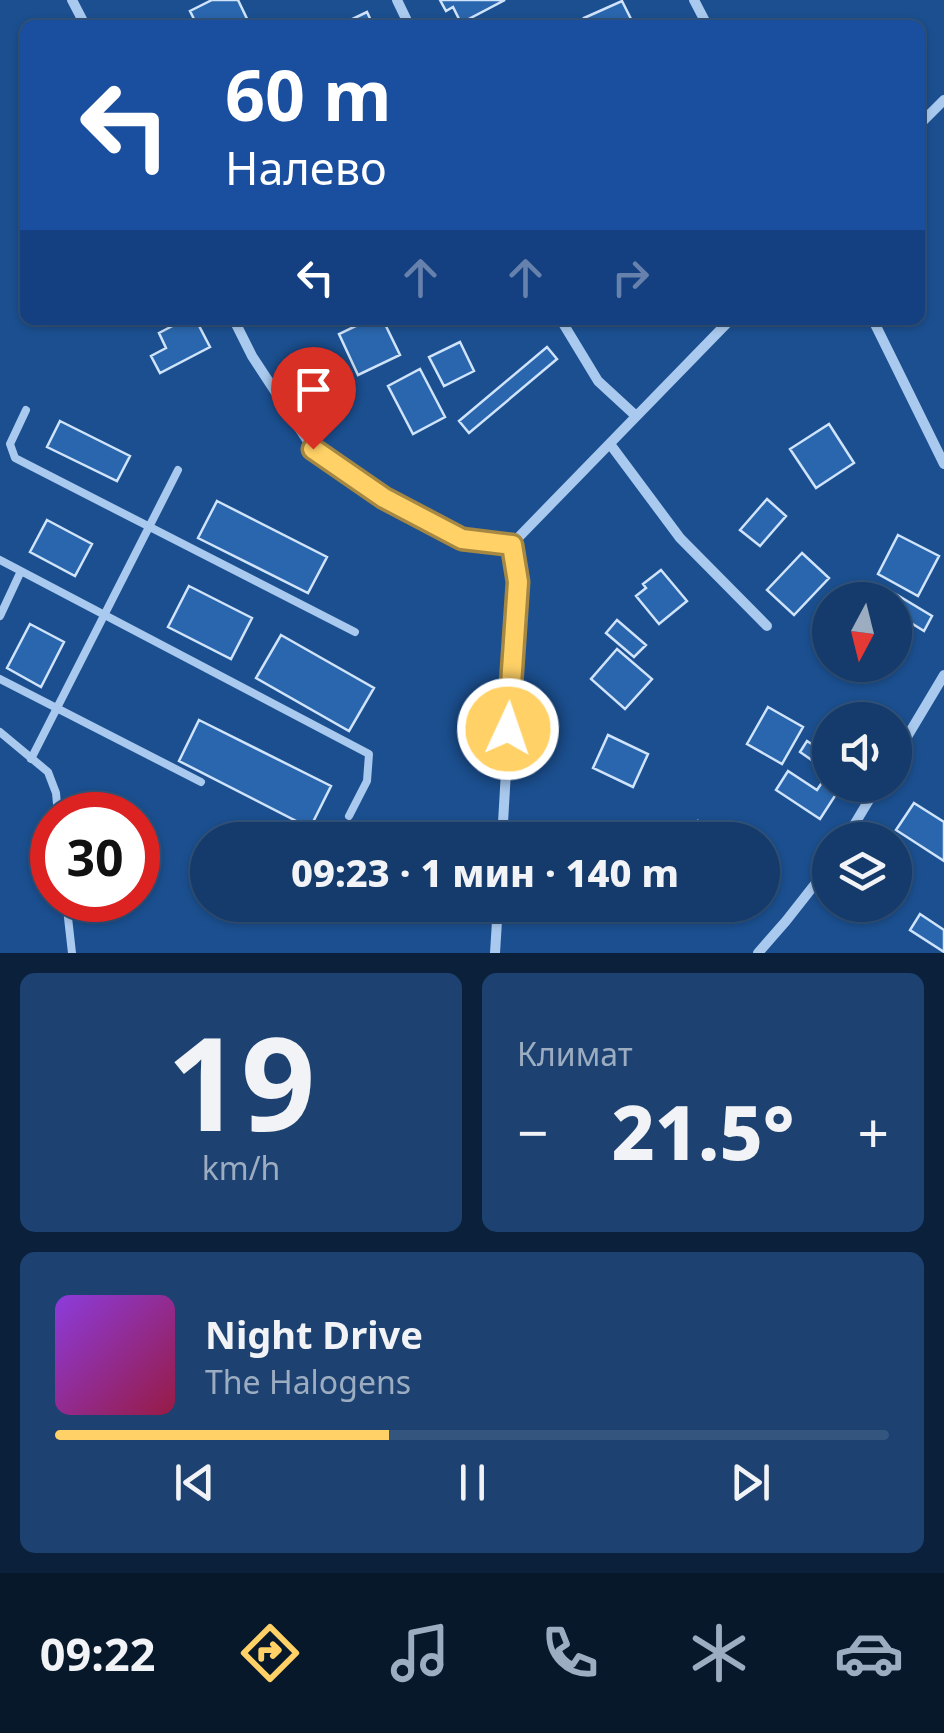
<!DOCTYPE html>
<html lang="ru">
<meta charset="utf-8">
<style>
:root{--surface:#143b6b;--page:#1d4271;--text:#f1f3f6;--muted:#9dadc1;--line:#33557e;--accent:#ffd166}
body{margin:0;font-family:"Noto Sans",sans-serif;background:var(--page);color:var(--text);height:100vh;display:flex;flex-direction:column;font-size:38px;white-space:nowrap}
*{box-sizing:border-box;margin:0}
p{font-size:32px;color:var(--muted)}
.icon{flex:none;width:55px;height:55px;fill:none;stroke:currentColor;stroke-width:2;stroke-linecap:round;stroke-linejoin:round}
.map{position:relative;height:953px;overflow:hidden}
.details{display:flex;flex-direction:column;gap:20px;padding:20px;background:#0b203b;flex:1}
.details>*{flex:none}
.hud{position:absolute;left:20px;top:20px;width:905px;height:305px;border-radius:15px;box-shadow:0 2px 8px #0004,0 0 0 2px var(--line);background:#1a4fa0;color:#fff;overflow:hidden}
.needle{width:65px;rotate:187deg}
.buttons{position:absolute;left:812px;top:582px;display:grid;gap:20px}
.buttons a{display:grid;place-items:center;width:100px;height:100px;border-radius:50%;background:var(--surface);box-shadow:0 2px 8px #0004,0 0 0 2px var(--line);font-size:50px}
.speed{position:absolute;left:30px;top:792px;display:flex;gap:20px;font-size:50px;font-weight:700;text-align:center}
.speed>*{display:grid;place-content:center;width:130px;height:130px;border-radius:50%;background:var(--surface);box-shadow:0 2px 8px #0004,0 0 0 2px var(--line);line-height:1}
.speed .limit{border:15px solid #d22;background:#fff;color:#111}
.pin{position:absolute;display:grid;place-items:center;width:85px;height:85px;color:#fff;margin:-102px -42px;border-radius:50% 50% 50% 0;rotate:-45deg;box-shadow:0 0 10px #0007}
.pin .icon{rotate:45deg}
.me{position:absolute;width:110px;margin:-55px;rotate:3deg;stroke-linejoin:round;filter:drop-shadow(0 0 8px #0008)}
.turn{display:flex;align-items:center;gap:35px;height:210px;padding:0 40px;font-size:45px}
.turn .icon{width:130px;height:130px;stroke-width:2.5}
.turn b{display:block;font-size:70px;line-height:85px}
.lanes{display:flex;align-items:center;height:95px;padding:0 40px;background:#0003;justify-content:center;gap:50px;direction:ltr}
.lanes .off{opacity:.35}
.big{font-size:75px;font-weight:800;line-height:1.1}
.details .tile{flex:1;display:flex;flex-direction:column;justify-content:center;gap:15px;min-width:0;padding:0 35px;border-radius:15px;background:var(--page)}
.details .dial{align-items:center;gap:0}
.dial b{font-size:130px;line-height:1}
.song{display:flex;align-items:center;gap:30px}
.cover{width:120px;height:120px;border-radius:15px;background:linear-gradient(135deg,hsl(270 70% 55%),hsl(340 70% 35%))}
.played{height:10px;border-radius:5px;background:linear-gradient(90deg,var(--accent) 40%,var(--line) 40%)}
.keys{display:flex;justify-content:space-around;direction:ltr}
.heat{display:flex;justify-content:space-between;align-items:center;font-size:55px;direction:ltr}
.details .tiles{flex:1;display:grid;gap:20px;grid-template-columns:1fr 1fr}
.tile:last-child{grid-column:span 2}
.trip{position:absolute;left:190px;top:822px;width:590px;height:100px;border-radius:50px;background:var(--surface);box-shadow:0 2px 8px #0004,0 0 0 2px var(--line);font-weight:800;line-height:100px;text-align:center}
.tabs{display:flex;height:160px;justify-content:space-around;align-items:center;background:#08182b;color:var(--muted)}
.tabs .icon{width:70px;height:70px}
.tabs .current{color:var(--accent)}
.tabs b{font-size:45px;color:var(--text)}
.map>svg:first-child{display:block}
.building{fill:#2a66ad;stroke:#cfe3fa;stroke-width:2.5}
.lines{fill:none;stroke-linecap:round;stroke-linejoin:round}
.lane{stroke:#a9c9ee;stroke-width:8}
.street{stroke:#a9c9ee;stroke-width:10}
.route-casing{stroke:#a68842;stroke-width:25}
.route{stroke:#ffd166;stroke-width:18}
</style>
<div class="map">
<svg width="944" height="953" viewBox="0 0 944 953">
<rect width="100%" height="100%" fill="#1b4f8f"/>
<!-- building -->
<path class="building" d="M212 0H238L250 25H197L190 11Z
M440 0H505L461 23 453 7 446 11Z
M622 1 634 25H587L584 18Z
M367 12 373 25H340Z
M184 320H196L210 347 160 373 151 356 166 348 159 333Z
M368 320H383L400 355 358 375 339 334Z
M460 342 474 371 444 386 429 357Z
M547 347 557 359 469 433 459 421Z
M420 369 445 417 413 434 388 386Z
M60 421 130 456 117 481 47 447Z
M829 424 854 463 816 488 790 449Z
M767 499 786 516 760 546 740 530Z
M217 501 327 557 308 593 198 538Z
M47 520 92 544 75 576 30 552Z
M898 535 939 556 918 596 878 574Z
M802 553 829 578 794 615 767 590Z
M661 570 687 601 659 624 636 596 646 588 643 584Z
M189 586 252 618 231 659 168 627Z
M889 590 932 616 924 631 895 613V600H883Z
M617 620 646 645 634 657 606 633Z
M30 624 64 642 41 687 7 668Z
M281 635 374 688 349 731 256 678Z
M617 649 652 679 625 709 591 679Z
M768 707 803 727 782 764 747 744Z
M199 720 331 786 310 828 179 761Z
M608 735 648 754 633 787 593 768Z
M807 741 830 756V785H842L820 819 776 790 788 771 817 790 829 772 800 752Z
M914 803 944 822V861L896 830Z
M698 821 726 840H685Z
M920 914 944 930V952L910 930Z"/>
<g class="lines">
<!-- lane -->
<path class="lane" d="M26 410 10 444 15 458 355 632
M0 560 369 754 367 781 349 816
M0 616 21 571
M0 679 201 782
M0 732 48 772 56 793 58 815
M31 759 178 470
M66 900 72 953"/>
<!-- street -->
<path class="street" d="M72 0 85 25
M397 0 409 25
M694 0 707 25
M920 124 944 100
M234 320 252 356 313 449 384 498 462 539 511 545
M561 320 598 381 636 416
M873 320 944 464
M610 444 680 538 767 626
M511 545 730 320
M895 757 944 675
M502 840 517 582 511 545
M845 840 878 785
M495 953 498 905
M758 953 786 921 830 865"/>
</g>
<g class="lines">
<defs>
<path id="route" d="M313 449 384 498 462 539 512 545 518 582 508 729"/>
</defs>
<!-- route casing -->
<use href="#route" class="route-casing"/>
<!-- route -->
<use href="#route" class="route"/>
</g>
</svg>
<div class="buttons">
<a><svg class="needle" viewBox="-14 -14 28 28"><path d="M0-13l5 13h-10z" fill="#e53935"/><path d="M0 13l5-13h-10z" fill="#9dadc1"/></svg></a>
<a><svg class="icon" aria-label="sound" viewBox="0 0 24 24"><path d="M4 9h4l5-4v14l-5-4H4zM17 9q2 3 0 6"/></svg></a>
<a><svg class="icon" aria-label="layers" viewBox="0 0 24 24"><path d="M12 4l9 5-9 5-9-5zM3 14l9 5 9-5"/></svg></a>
</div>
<div class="speed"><div class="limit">30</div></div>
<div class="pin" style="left:313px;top:449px;background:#d93025"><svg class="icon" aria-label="arrive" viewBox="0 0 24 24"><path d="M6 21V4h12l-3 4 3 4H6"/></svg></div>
<svg class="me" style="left:508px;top:729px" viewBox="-20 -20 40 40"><circle r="17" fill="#ffd166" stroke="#fff" stroke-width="3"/><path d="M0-11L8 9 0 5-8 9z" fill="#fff"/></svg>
<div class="trip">09:23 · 1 мин · 140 m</div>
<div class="hud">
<div class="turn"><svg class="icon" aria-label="left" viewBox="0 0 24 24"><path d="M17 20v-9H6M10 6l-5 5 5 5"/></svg><div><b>60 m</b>Налево</div></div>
<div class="lanes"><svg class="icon" aria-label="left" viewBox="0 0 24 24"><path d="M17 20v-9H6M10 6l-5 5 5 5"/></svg><svg class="icon off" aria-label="ahead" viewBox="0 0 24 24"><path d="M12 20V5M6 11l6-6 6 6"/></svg><svg class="icon off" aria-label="ahead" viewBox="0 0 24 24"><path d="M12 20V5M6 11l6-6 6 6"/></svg><svg class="icon off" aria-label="right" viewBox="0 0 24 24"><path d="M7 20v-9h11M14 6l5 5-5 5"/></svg></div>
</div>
</div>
<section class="details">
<div class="tiles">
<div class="tile dial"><b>19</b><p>km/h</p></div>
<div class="tile"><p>Климат</p>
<div class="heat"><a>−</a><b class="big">21.5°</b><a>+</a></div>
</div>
<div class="tile">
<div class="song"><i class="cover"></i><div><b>Night Drive</b><p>The Halogens</p></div></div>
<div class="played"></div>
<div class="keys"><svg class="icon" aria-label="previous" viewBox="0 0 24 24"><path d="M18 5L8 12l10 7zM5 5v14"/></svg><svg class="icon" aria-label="pause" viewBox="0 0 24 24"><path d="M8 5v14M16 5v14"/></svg><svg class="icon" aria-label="next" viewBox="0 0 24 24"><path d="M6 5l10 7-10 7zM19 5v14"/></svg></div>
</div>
</div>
</section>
<nav class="tabs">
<b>09:22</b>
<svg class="icon current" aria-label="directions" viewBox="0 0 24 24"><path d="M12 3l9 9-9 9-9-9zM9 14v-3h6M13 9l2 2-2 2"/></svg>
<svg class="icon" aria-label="music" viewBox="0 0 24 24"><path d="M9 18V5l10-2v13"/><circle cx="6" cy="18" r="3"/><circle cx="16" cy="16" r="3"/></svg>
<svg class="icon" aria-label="phone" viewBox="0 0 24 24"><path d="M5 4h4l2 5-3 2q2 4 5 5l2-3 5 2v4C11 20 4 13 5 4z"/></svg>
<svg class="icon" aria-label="climate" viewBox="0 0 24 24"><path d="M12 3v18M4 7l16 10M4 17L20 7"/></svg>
<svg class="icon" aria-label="car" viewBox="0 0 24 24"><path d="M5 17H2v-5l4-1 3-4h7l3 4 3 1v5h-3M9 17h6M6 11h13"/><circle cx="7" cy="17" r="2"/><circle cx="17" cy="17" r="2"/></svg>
</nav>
